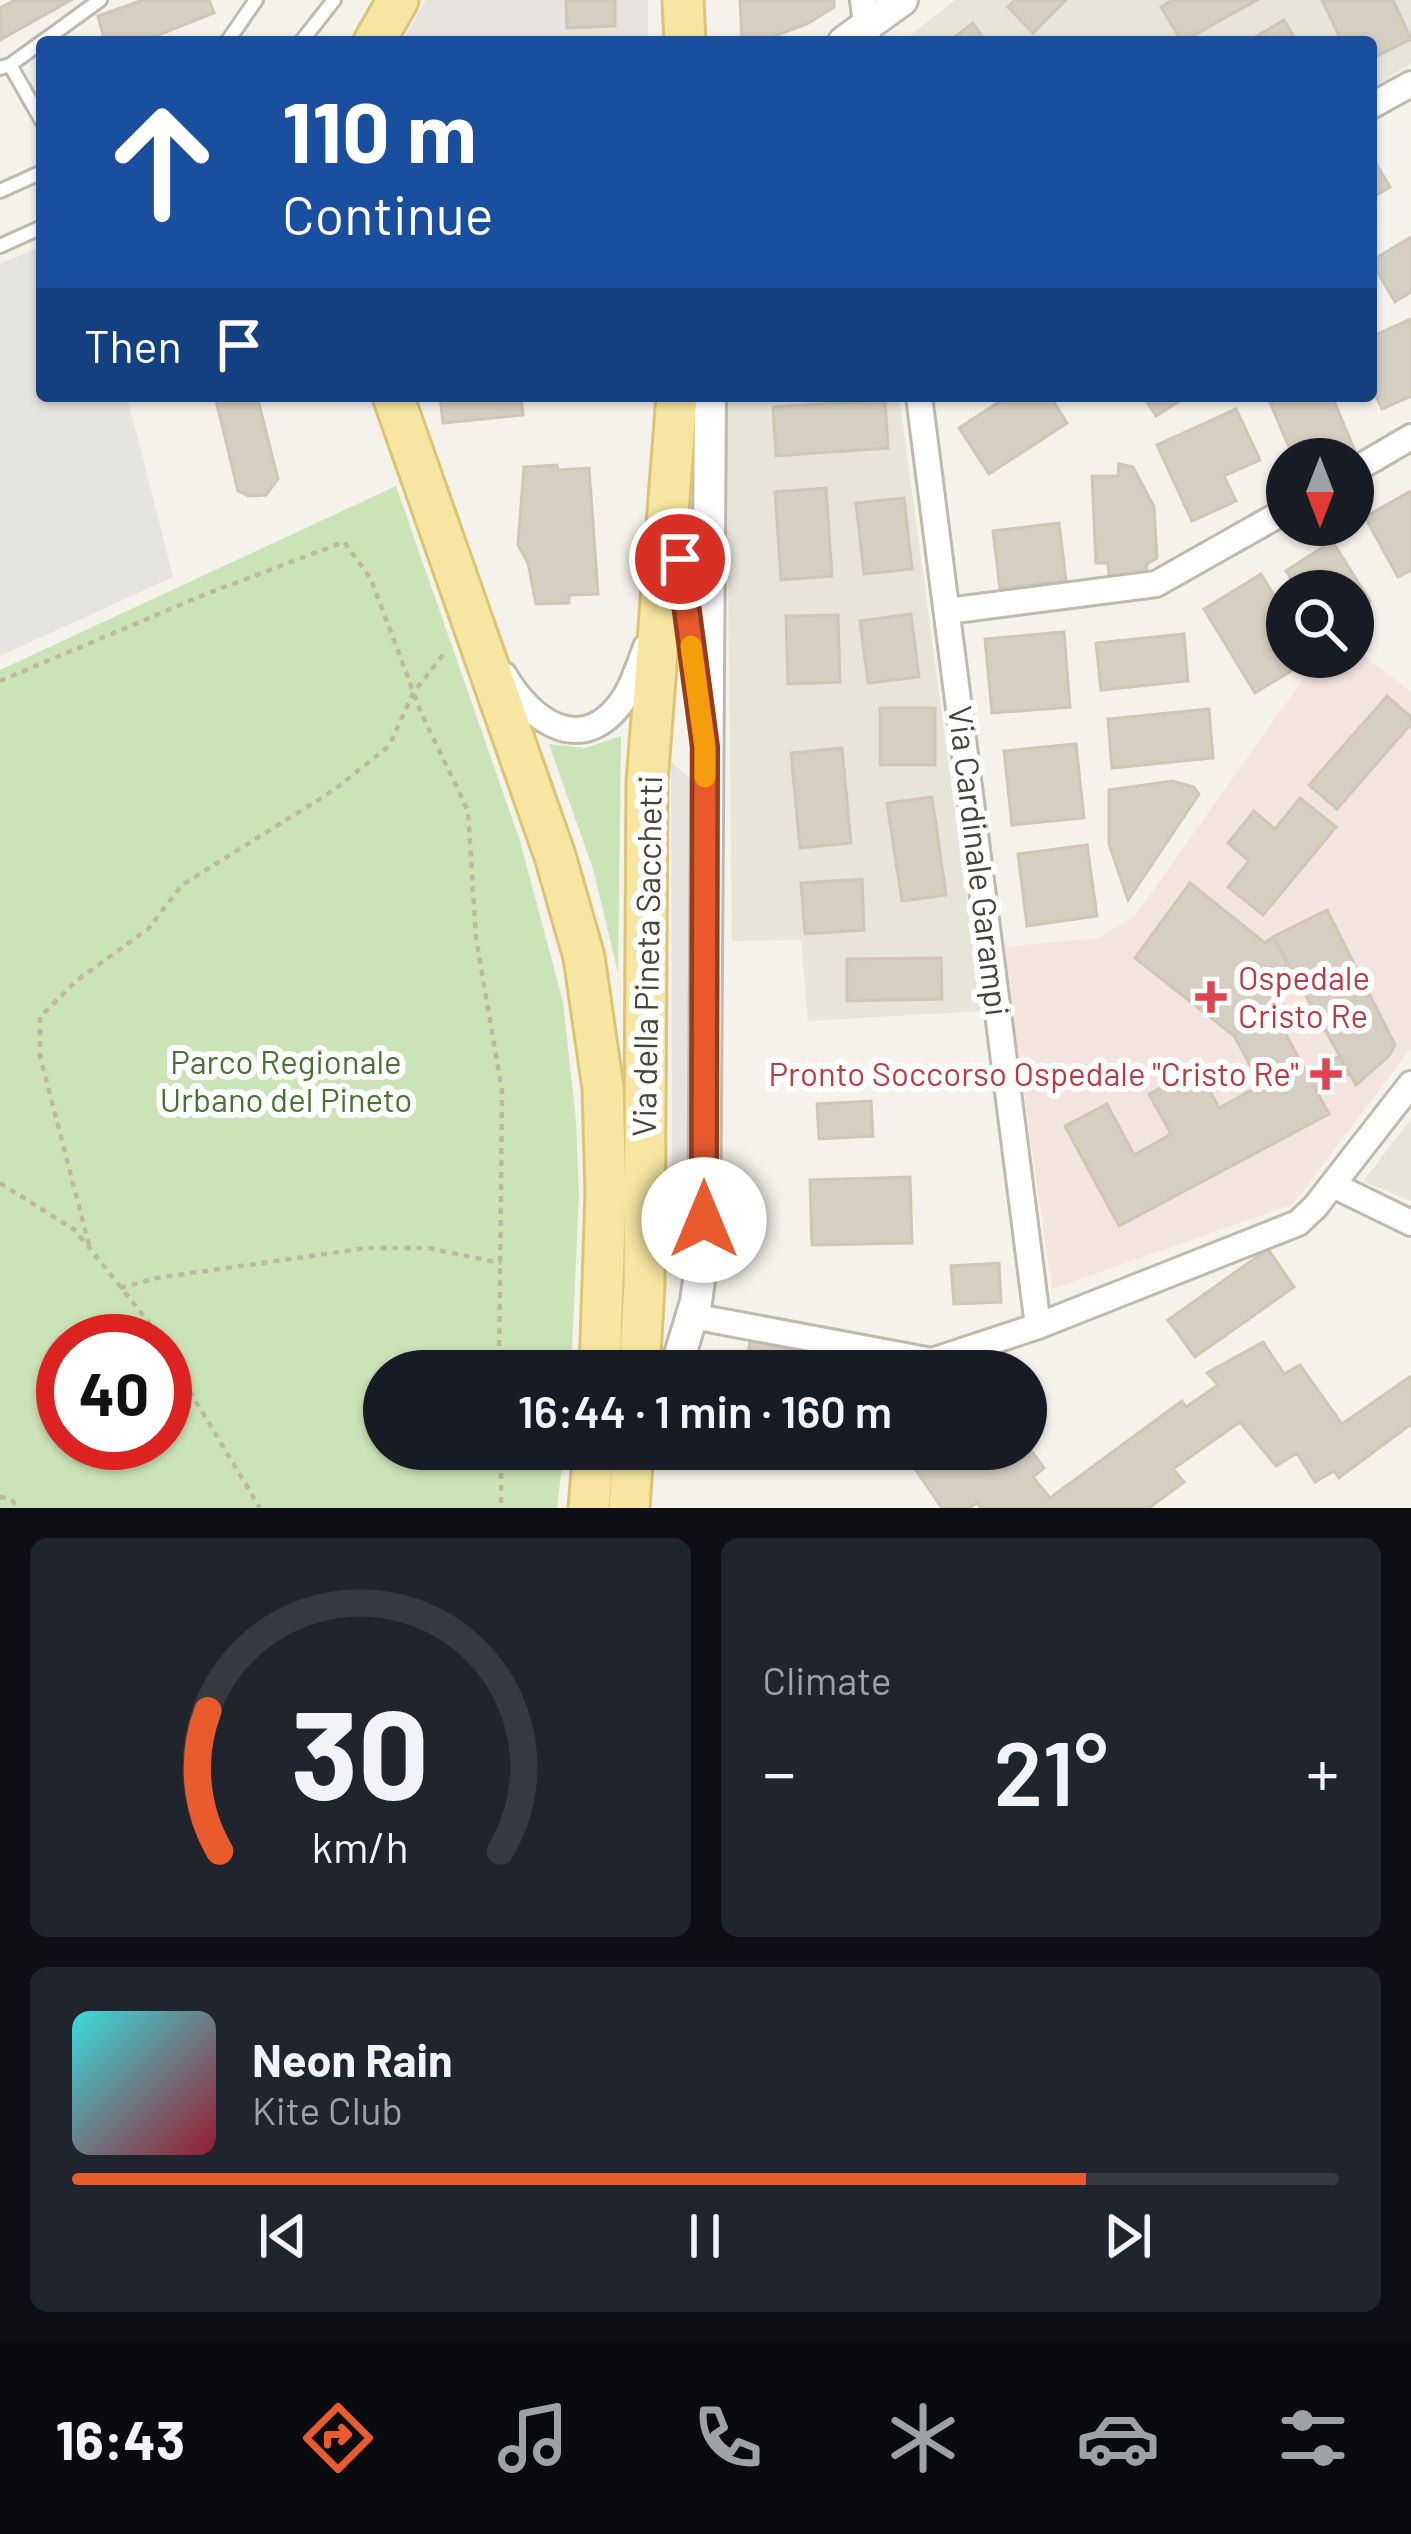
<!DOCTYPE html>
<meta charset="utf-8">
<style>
:root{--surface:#171b24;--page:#20242c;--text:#f1f3f6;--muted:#9ea1a6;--line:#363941;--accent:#e95b2d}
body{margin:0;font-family:Barlow,sans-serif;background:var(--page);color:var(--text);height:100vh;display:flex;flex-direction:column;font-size:45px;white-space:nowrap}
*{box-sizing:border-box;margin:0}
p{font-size:39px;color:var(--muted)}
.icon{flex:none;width:66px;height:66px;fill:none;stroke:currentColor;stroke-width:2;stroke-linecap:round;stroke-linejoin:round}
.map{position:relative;height:1508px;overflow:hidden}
.sheet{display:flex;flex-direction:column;gap:30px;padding:30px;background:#0d0f14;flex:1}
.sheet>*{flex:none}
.banner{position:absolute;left:36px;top:36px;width:1341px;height:366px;border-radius:12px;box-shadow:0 3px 9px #0004;background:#1a4fa0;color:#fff;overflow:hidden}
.needle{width:78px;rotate:180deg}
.tools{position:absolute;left:1266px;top:438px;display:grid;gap:24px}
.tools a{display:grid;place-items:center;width:108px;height:108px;border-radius:50%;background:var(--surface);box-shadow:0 3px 9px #0004;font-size:60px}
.speed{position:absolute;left:36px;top:1314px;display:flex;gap:24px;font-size:60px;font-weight:700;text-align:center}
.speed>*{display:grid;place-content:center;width:156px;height:156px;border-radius:50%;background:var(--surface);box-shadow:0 3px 9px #0004;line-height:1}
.speed .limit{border:18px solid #d22;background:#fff;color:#111}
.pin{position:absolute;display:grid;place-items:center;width:102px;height:102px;color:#fff;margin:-51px;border:6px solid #fff;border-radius:50%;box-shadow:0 3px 12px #0007}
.me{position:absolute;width:132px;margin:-66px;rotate:0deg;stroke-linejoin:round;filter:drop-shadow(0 0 9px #0008)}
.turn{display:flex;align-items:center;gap:42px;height:252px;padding:0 48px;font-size:54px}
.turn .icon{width:156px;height:156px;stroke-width:2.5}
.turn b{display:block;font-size:84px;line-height:102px}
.then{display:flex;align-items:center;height:114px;padding:0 48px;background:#0003;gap:24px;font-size:45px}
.big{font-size:90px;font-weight:600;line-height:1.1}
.sheet .card{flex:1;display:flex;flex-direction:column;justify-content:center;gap:18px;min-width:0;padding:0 42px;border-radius:18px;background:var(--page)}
.sheet .dial{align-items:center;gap:0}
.dial svg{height:312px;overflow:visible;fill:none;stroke:var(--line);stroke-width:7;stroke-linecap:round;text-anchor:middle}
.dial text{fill:var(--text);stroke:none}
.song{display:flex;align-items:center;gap:36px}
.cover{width:144px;height:144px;border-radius:18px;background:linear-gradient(135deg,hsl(180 70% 55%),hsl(350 70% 35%))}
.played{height:12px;border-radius:6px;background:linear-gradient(90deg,var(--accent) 80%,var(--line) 80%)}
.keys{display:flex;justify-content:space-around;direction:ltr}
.heat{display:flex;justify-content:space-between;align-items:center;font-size:66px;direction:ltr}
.sheet .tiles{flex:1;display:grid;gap:30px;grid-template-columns:1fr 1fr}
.card:last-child{grid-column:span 2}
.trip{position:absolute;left:363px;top:1350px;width:684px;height:120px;border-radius:60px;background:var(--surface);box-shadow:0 3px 9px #0004;font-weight:600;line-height:120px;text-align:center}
.tab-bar{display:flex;height:192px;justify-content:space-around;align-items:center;background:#090b0e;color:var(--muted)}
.tab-bar .icon{width:84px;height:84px}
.tab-bar .selected{color:var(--accent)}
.tab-bar b{font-size:54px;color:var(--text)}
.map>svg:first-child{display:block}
.residential{fill:#e7e4d9}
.industrial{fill:#e7e4df}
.medical{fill:#f3e4df}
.green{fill:#cbe4b7;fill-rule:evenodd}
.parking{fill:#e6e4e1}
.building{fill:#d5cfc1;stroke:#cfc7b4;stroke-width:3}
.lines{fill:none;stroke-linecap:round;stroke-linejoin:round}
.service-casing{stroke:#bfbaae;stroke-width:18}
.minor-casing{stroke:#bfbaae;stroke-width:30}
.tertiary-casing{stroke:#bfbaae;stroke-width:36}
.primary-casing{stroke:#dbc572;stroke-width:45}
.path{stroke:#bfb7a0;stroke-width:4.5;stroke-dasharray:6 6;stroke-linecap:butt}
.service{stroke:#fff;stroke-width:12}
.minor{stroke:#fff;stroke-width:24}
.tertiary{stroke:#fff;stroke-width:30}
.primary{stroke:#f6e6a1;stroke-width:39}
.route-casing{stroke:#973b1d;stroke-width:30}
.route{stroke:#e95b2d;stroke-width:21}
.slow{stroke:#f59e0b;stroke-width:21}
.health-dot{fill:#e0444e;stroke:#fff;stroke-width:4.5}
.labels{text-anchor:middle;stroke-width:12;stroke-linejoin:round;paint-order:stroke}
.street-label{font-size:33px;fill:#474339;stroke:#fff}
.health-label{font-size:33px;fill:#be3a42;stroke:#fff;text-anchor:start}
.park-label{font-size:33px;fill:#447530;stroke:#fff}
</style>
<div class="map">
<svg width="1411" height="1508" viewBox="0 0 1411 1508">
<rect width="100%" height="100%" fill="#f4f2ea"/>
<!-- residential -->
<path class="residential" d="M955 0H1411V63L1371 89V42H902Z
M726 396H899L982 1011 808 1021 801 940 732 941Z
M1411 1119V1201L1363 1181Z"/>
<!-- industrial -->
<path class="industrial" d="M426 0H648V42H402Z"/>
<!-- medical -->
<path class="medical" d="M1353 647 1411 692V1048L1293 1204 1052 1289 1003 947 1099 938 1135 916 1311 668 1325 657H1353Z"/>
<!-- green -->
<path class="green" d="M396 486 520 841 563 1002 576 1121 579 1194 571 1371H384V1449H564L557 1508H0V670ZM63 1341H165V1443H63Z
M621 736 618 973 593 869 549 744 585 748Z"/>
<!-- parking -->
<path class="parking" d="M42 246V396H127L173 577 0 656V264Z
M671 762 693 781V1200L672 1181Z"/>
<!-- building -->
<path class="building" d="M15 0H71L0 40V8Z
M143 0H209L214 13 148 39 149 42H100L104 39 98 16Z
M566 0H615V26L567 28Z
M740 0H834V7L809 23 759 42H742Z
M1015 0H1066L1033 33 1008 7Z
M1173 0H1257L1182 42 1161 7Z
M1322 0H1393L1411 39 1371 59V42H1342Z
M1284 20 1297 42H1247Z
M973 23 986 42H960L956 36Z
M1371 155 1390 187 1371 198Z
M1411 237V292L1395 302 1371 261Z
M1411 319V396L1382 409 1371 386V337Z
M215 396H257L278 479 266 495 249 496 238 491Z
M440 396H521L523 415 443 423Z
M1008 396H1050L1067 423 989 474 959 428Z
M1143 396H1187L1156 416Z
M1278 396H1332L1356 454 1345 459H1294L1269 400Z
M885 400 888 448 776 456 773 407Z
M1236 409 1260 460 1224 476 1236 501 1192 521 1157 445Z
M1119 464 1133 467 1154 507 1157 558 1147 564 1145 576H1109L1108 563H1096L1092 476H1118Z
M557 465 558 470 589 468 598 594 569 595V603L536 604 528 563 518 545 524 467Z
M826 488 832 576 781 580 775 492Z
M1411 491V570L1398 577 1365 517Z
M904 498 912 569 864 574 856 503Z
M1059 523 1066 581 1000 589 993 531Z
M1332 541 1370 601 1353 612V591H1299L1286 571Z
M1261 574 1287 617V657L1312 658 1255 693 1204 609Z
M911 614 919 677 868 683 860 621Z
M838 615 840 682 788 684 786 616Z
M1064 632 1070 707 992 713 985 639Z
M1184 634 1188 681 1101 690 1096 643Z
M1387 696 1411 717V724L1337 809 1309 785Z
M880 708H935V765H880Z
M1209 709 1213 758 1112 768 1108 719Z
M1076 744 1084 818 1012 825 1004 751Z
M842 748 851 843 800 848 791 753Z
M1172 781 1194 787 1199 794 1128 900 1109 844V790Z
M932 797 946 895 902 901 887 803Z
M1300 798 1336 827 1263 915 1228 887 1249 861 1228 843 1254 811 1275 829Z
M1087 845 1097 916 1027 926 1018 854Z
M862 879 864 930 805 934 801 883Z
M1190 883 1265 943 1273 937 1286 959 1283 996 1234 1036 1135 958Z
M1327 910 1395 1045 1389 1056 1356 1085 1273 937Z
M941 958 942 999 847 1001V959Z
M1271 1007 1329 1114 1119 1226 1065 1126 1107 1104 1134 1155 1171 1134 1149 1094 1198 1068 1219 1108 1261 1085 1234 1036Z
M1340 1056 1349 1074 1316 1091 1307 1073Z
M871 1101 873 1136 819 1139 817 1104Z
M910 1177 912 1243 812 1245 810 1180Z
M1268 1249 1294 1287 1195 1357 1168 1320Z
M999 1263 1001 1302 954 1304 951 1266Z
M750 1340 894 1371 746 1369Z
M1263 1342 1284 1374 1300 1365 1342 1424 1411 1376V1424L1339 1478 1334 1471 1315 1482 1297 1453 1276 1466 1240 1422 1173 1469 1184 1482 1149 1508H981L977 1503 969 1508H942L902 1450 1026 1449V1443L1044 1468 1033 1477 1050 1498 1182 1401 1186 1407 1218 1385 1207 1373Z"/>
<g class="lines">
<defs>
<path id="service" d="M42 42 100 0
M227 42 256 0
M301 42 334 0
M10 65 42 42
M0 68 10 65 42 121
M0 191 42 172
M0 246 42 227"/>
<path id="minor" d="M863 0 868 40
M1371 106 1411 84
M919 396 1038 1326
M1353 471 1411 437
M679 547 697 691
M948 611 1156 584 1287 510
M504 675C531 722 583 758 623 700 634 684 639 665 646 647
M1333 1185 1411 1223
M692 1316 932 1361 1038 1326 1298 1223 1315 1207 1411 1084"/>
<path id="tertiary" d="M844 42 902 0
M675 1371 696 1302 704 1243 710 396"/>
<path id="primary" d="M683 0 685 42
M374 42 398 0
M393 396 555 856 584 957 603 1088 606 1193 600 1371
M639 1371 644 1285 647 782 677 396
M589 1508 594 1449
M629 1508 633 1449"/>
</defs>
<!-- service casing -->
<use href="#service" class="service-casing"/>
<!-- minor casing -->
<use href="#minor" class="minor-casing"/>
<!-- tertiary casing -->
<use href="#tertiary" class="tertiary-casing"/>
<!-- primary casing -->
<use href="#primary" class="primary-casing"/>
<!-- path -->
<path class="path" d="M0 681 206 594 344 542 371 579 420 710 468 811 476 938 502 1091 499 1371
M0 1183 75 1230 147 1320 160 1341
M89 1245 40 1056V1017L76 981 148 929 182 885 334 790 389 746 413 693 447 650
M120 1288 157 1278 367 1248H427L501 1263
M165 1350 260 1508
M501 1449V1508
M0 1497 11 1499 18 1508"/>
<!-- service -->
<use href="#service" class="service"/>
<!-- minor -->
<use href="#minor" class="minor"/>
<!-- tertiary -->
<use href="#tertiary" class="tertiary"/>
<!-- primary -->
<use href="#primary" class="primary"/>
</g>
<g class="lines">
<defs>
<path id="route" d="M680 559 705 747 704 1220"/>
</defs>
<!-- route casing -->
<use href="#route" class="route-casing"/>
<!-- route -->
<use href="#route" class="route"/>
<!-- slow -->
<path class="slow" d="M691 646 705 747V777"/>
</g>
<!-- markers -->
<g class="health-dot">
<path d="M1205 979h12v12h12v12h-12v12h-12v-12h-12v-12h12z"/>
<path d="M1320 1056h12v12h12v12h-12v12h-12v-12h-12v-12h12z"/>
</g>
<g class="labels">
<!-- street labels -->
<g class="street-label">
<text transform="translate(979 861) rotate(83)" y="12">Via Cardinale Garampi</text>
<text transform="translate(647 956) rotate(-89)" y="12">Via della Pineta Sacchetti</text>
</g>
<!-- health labels -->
<g class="health-label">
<text x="1238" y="990">Ospedale<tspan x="1238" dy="38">Cristo Re</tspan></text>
<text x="1299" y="1086" text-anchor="end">Pronto Soccorso Ospedale "Cristo Re"</text>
</g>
<!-- park labels -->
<g class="park-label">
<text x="286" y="1074">Parco Regionale<tspan x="286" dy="38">Urbano del Pineto</tspan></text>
</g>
</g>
</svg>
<div class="tools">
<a><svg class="needle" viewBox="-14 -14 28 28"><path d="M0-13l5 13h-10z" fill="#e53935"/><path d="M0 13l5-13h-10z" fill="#9ea1a6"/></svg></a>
<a><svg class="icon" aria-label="search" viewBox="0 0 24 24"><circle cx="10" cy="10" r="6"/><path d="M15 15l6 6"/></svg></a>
</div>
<div class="speed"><div class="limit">40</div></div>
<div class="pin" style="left:680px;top:559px;background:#d93025"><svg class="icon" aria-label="arrive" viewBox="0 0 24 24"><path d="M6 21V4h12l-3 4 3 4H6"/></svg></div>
<svg class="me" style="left:704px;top:1220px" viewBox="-20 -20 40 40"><circle r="19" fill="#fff"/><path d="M0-13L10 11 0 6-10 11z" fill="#e95b2d"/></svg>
<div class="trip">16:44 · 1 min · 160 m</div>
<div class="banner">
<div class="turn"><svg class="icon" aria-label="ahead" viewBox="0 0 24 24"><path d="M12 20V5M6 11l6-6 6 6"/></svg><div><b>110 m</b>Continue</div></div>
<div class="then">Then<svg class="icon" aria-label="arrive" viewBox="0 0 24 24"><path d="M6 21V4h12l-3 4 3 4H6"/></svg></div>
</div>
</div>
<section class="sheet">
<div class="tiles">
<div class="card dial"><svg viewBox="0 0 100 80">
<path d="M14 69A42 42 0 1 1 86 69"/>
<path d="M14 69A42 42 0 0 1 11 33" stroke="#e95b2d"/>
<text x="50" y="56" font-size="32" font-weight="700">30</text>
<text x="50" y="72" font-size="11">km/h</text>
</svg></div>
<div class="card"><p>Climate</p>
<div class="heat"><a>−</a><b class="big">21°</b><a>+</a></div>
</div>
<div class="card">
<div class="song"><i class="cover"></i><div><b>Neon Rain</b><p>Kite Club</p></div></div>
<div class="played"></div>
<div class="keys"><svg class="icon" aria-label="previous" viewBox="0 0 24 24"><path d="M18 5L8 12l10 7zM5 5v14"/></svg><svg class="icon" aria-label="pause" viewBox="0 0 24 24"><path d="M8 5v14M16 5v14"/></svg><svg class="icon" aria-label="next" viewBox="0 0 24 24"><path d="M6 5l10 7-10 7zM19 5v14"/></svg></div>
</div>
</div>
</section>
<nav class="tab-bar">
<b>16:43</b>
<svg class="icon selected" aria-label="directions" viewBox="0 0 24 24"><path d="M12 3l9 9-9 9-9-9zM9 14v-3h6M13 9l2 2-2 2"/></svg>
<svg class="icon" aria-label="music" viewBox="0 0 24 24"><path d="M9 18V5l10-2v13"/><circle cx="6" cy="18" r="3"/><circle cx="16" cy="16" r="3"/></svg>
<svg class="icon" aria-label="phone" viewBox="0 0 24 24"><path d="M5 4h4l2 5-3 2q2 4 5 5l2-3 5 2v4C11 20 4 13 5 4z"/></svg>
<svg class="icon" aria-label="climate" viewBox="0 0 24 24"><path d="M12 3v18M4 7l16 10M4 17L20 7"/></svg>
<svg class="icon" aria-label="car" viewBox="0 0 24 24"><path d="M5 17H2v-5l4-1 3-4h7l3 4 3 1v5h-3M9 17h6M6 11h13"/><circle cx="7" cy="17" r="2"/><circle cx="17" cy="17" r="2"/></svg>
<svg class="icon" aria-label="filters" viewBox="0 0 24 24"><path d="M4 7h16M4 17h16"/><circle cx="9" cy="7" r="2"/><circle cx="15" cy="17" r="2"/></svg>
</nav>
